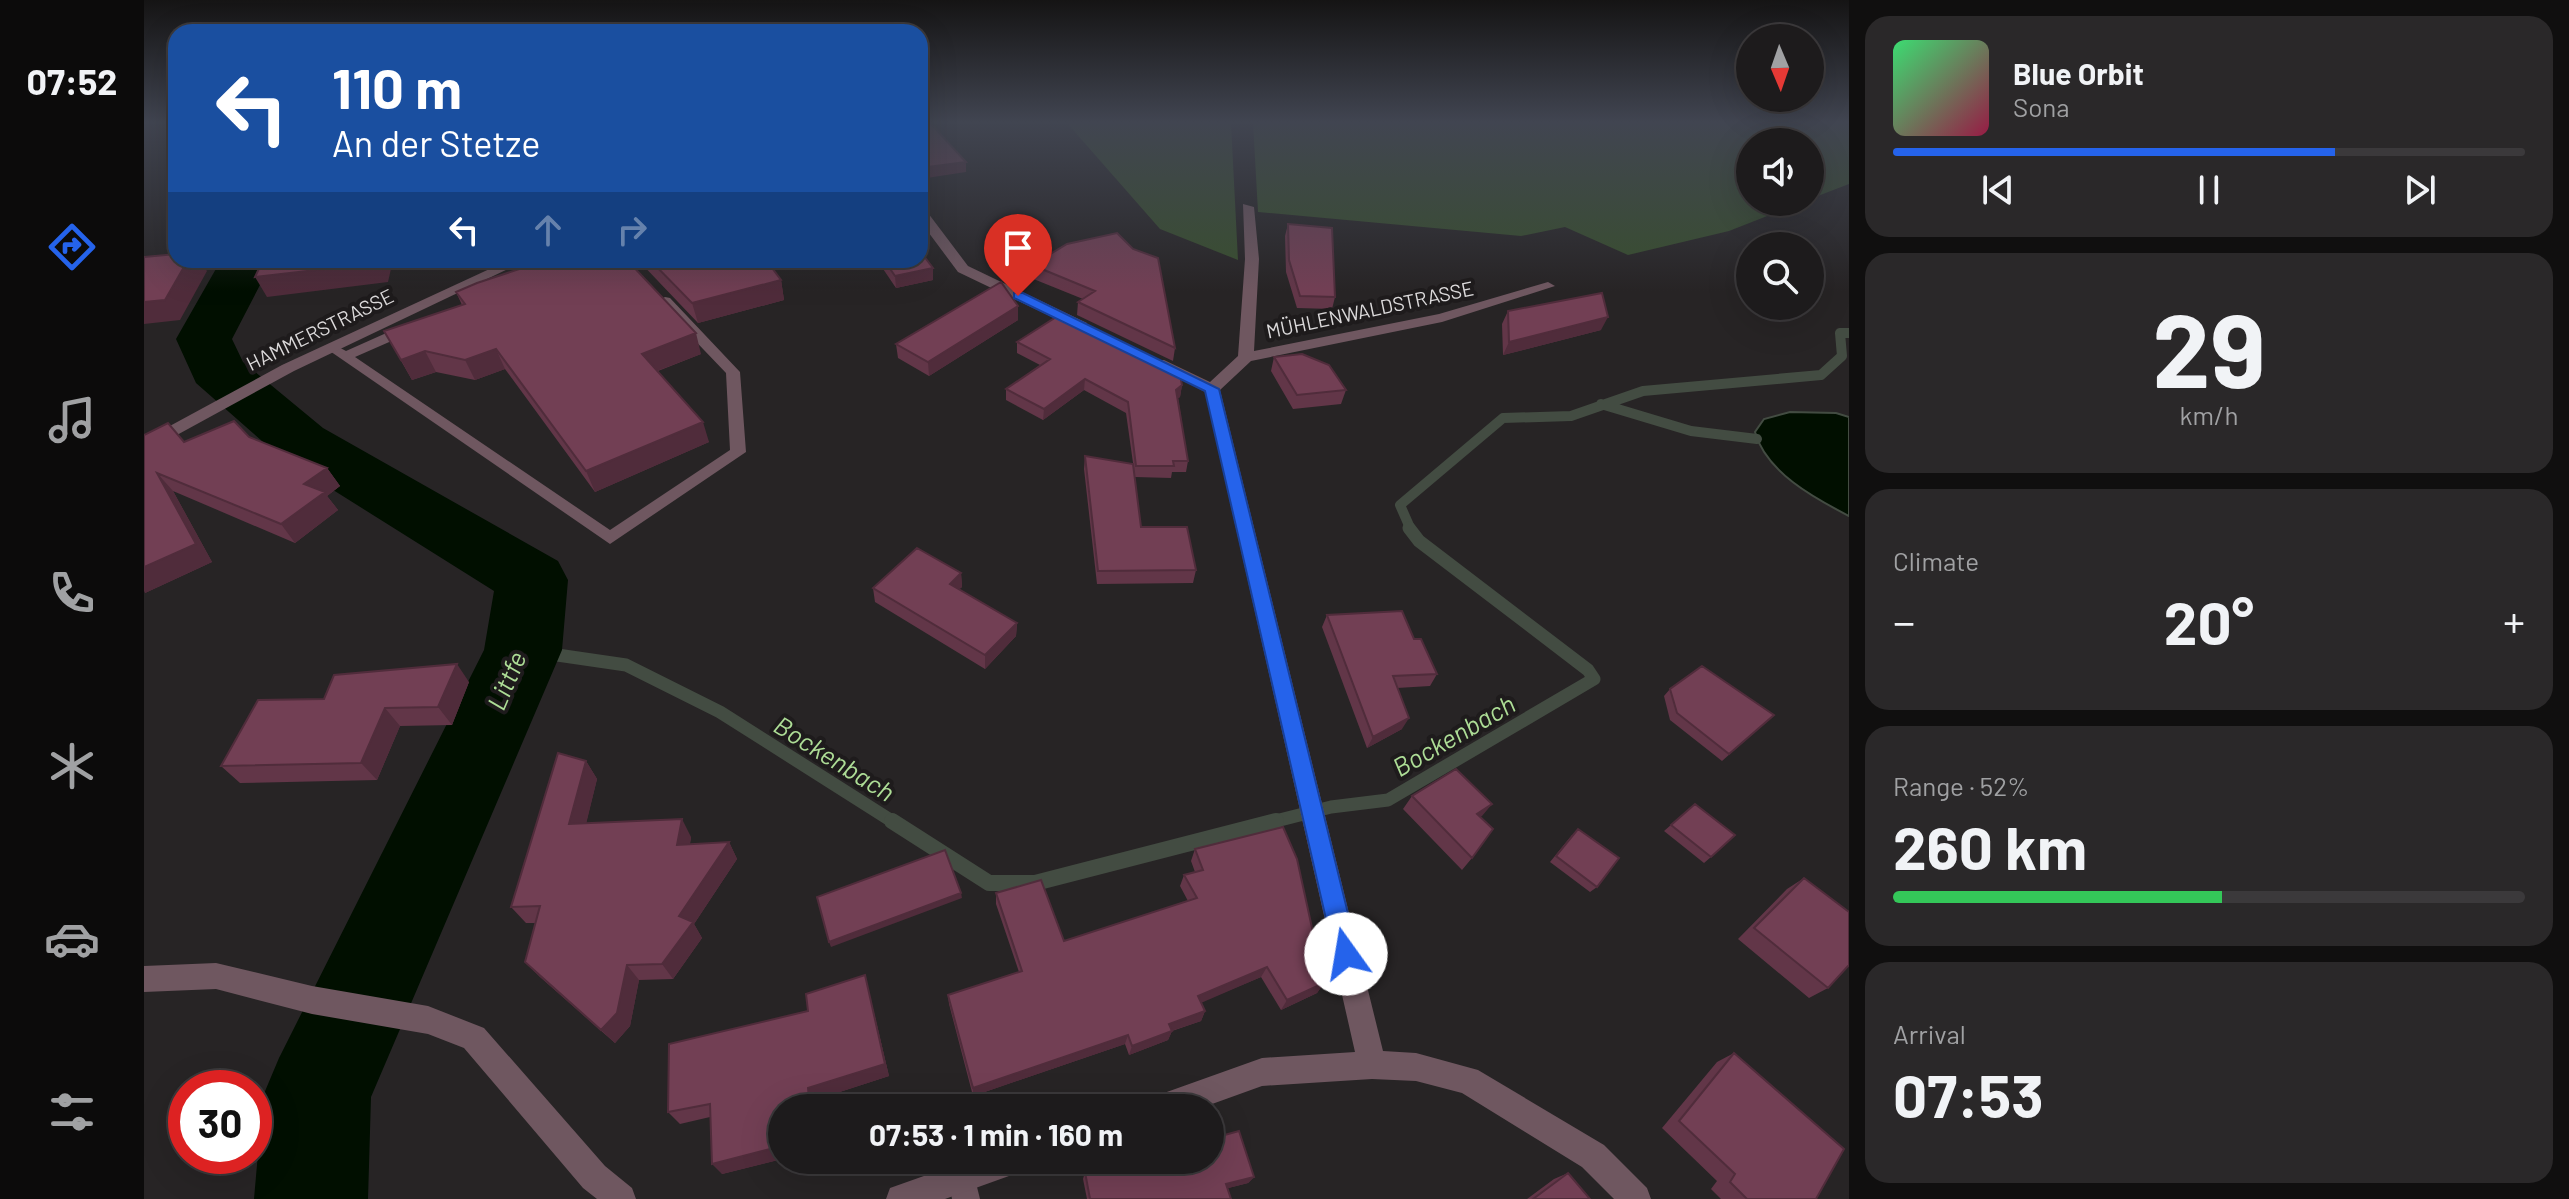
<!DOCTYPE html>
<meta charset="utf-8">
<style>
:root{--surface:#1d1b1c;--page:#2a2829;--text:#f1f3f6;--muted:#a0a1a3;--line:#3b393b;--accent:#2563eb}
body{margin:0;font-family:Barlow,sans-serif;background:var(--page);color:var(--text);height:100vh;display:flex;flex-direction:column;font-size:30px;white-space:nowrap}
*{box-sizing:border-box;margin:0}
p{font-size:26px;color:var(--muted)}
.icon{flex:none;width:44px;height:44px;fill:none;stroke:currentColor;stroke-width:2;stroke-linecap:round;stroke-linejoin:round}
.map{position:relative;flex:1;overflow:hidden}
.sheet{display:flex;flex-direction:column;gap:16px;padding:16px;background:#100f0f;width:720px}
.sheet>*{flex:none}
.top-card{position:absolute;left:24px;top:24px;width:760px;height:244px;border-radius:24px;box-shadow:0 8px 32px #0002,0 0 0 2px var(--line);background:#1a4fa0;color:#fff;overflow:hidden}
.needle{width:52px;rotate:178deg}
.buttons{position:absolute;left:1592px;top:24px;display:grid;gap:16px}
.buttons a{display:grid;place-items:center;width:88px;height:88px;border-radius:50%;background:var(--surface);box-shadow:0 8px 32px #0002,0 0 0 2px var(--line);font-size:40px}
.speed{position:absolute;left:24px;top:1070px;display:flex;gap:16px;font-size:40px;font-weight:700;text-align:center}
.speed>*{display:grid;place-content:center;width:104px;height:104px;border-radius:50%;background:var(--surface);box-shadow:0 8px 32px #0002,0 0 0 2px var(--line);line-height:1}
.speed .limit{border:12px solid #d22;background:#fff;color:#111}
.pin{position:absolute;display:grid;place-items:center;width:68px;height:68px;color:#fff;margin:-82px -34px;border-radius:50% 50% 50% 0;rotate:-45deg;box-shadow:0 0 8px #0007}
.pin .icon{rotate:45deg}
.me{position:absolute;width:88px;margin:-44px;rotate:347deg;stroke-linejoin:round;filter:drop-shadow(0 0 6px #0008)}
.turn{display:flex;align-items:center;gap:28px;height:168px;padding:0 32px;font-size:36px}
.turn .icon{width:104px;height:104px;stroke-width:2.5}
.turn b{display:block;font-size:56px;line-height:68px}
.lanes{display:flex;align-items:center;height:76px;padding:0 32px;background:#0003;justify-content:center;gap:40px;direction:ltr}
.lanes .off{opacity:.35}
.big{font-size:60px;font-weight:700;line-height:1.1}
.sheet .widget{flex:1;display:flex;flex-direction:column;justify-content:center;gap:12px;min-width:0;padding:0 28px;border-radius:24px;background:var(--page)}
.sheet .dial{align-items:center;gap:0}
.dial b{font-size:104px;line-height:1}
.song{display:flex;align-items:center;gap:24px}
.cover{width:96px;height:96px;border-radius:12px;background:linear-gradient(135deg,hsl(140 70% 55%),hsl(340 70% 35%))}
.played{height:8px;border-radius:4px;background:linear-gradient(90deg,var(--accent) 70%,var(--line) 70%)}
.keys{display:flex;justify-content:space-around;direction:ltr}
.heat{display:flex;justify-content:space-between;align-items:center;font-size:44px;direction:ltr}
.charge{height:12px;border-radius:6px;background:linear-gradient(90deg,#34c759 52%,var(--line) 0)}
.trip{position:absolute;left:624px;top:1094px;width:456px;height:80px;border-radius:40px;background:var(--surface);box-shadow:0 8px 32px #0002,0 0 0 2px var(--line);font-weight:700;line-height:80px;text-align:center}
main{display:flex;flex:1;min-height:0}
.menu{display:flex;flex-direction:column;width:144px;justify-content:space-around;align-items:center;background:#0c0b0b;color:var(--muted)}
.menu .icon{width:56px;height:56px}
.menu .active{color:var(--accent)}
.menu b{font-size:36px;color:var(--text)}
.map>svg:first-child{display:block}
.green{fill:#384e2d}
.water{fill:#010f00;stroke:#434c42;stroke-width:2}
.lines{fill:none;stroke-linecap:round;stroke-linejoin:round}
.stream-far2{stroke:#434c42;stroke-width:10}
.stream-far1{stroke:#434c42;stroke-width:13}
.stream{stroke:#434c42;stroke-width:16}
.river{fill:#010f00;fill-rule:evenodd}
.service{fill:#6f5760;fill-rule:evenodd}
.minor{fill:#6f5760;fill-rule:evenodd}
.wall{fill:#623648}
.shaded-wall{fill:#502c3b}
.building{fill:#723f54;stroke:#502c3b;stroke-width:2}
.route{fill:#2563eb;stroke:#184099;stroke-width:2}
.labels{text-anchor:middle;stroke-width:8;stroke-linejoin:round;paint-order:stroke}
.far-street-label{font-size:20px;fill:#dcdadb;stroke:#1e1b1c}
.water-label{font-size:26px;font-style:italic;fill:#addd96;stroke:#1e1b1c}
</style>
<main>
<nav class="menu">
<b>07:52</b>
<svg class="icon active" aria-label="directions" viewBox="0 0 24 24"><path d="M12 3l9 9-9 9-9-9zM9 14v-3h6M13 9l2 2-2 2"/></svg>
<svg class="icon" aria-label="music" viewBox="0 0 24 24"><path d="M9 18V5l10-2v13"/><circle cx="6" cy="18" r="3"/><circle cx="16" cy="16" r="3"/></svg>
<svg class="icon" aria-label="phone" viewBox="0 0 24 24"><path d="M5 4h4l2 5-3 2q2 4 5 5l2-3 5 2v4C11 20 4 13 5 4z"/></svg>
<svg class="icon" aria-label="climate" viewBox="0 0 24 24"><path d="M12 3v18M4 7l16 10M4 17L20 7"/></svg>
<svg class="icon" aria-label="car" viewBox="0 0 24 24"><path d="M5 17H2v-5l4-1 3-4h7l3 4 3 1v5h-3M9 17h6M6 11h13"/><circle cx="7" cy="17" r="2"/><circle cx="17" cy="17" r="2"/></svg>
<svg class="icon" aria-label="filters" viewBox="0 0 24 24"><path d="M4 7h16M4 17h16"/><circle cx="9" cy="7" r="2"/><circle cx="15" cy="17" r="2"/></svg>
</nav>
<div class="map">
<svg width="1705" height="1199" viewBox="0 0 1705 1199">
<rect width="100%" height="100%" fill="#272425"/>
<!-- green -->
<path class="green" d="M1087 123 1094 260 1016 229 923 123Z
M1705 123V184L1666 199V142H1606V202H1659L1585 231 1484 255 1421 227 1377 236 1114 212 1109 123Z"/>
<!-- water -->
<path class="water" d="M1646 412 1692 413 1705 417V516C1670 498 1622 472 1611 432L1620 419Z"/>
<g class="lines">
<!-- stream-far2 -->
<path class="stream-far2" d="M1457 404 1547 431 1613 439
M1267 530 1256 505 1359 418 1427 416 1499 391 1677 375 1698 356 1696 333H1705"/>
<!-- stream-far1 -->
<path class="stream-far1" d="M379 650 482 665 576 712 751 823
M1124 823 1187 807 1244 800 1450 679 1444 670 1275 541 1265 528"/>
<!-- stream -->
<path class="stream" d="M748 821 845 883H891L1132 821"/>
<!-- river -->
<path class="river" d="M77 260H129L88 339 99 362 179 428 414 561 424 580 418 650 227 1097 224 1199H110L119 1096 135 1058 340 650 350 591 135 456 52 383 32 339Z"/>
<!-- service -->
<path class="service" d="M409 260H459V261L453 265 417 266 396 274 390 270Z
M521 297 526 298 596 372 602 452 466 544 180 347 187 343 202 351 258 326H268V332L211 357 466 530 586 450 582 373 516 304 514 301Z
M818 1163 828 1167 836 1199H808L804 1177 808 1167Z"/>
<!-- minor -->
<path class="minor" d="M1099 204 1110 207 1115 259 1110 351 1295 314 1404 282 1411 286 1298 322 1107 361 1076 390 1239 1051 1272 1053 1334 1070 1460 1145 1503 1188 1507 1199H1470L1438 1167 1318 1093 1272 1081 1228 1079 1118 1086 1057 1108H1001L1006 1098 1118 1058 1211 1052 1061 392 1006 363 1008 360H1020L1066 382 1094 356 1101 259Z
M776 208 781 209 824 266 943 323V329H933L814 272 776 221Z
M365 260H383L150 371 0 453V440L138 365Z
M72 963 168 986 284 1006 340 1028 461 1166 488 1188 492 1199H453L439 1188 320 1048 284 1034 168 1014 72 989 0 992V966Z
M825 1160H883L879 1171 801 1199H742L746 1188Z"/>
</g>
<!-- wall -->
<path class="wall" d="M1144 224 1191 297 1188 309 1153 308 1142 272 1141 236Z
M989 249 1031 348 1029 361 933 315 934 302 939 299 887 278 888 265Z
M494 260H627L628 266H627L637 280 640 300 554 323Z
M733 260H776L789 268V280L752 288Z
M418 265 557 354 514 371 565 442 451 492 361 369 331 380 292 372 268 380 240 331 318 305 312 292Z
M874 306V320L785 376 754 358 752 344Z
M1364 311 1457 330 1359 355 1358 324Z
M873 342 1038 385 1036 397 1034 398 1044 461 1042 472H1028L1027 478 991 477 982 413 940 390 899 420 862 400V389L896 365 873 353Z
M1130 357 1202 390 1197 404 1149 409 1127 371Z
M0 435 40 442 105 437 183 468 196 486 183 496 194 510 151 543 29 491 68 562 1 593Z
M941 456 997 527 1052 570 1049 583 953 584 940 469Z
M817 573 818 587 815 589 873 623 872 636 841 669 731 602 729 588Z
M1183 615 1270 639 1293 674 1286 686 1253 688 1258 729 1223 748 1178 627Z
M325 682 308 725 256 726 233 780 96 783 77 766 180 699Z
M1526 689 1630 715 1578 761 1526 720 1520 696Z
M442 761 453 779 442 823 547 837 546 844 585 842 593 859 550 924 558 938 529 979 495 980 486 1026 471 1043 396 977 381 962 392 923H382L367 907Z
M1268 796 1348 804 1336 817 1328 858 1318 870 1259 809Z
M1551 804 1567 857 1560 863 1520 831Z
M1428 835 1453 887 1446 892 1406 862Z
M1051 849 1180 983 1173 993 1137 1010 1117 977 1057 1002 1061 1011 1057 1021 1028 1031 1024 1040 985 1055 981 1044 829 1096 805 1004 804 995 875 972 852 904V893L920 941 1044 901 1036 886 1040 875 1051 872 1047 861Z
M1660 878 1684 988 1665 998 1594 939 1643 889Z
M721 975 745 1076 671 1100 672 1108H638V1159L578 1174 566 1117 536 1124 524 1112 664 1011Z
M1590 1053 1672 1199H1577L1567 1189 1573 1181 1518 1128 1573 1062Z
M941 1172 1110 1177 1104 1183 1084 1188 1087 1199H943L939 1179Z
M1424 1173 1446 1199H1383L1410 1179Z"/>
<!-- shaded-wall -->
<path class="shaded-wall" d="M822 162V172L776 179V168Z
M44 260H55L63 271 36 320 0 324V302Z
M234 260H249L244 282 123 297 111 277Z
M789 268V280L752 288 751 276Z
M637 280 640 300 554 323 548 303Z
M874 306V320L785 376 784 362Z
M1464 317 1457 330 1359 355 1365 342Z
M552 333 557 354 505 374 498 354Z
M352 349 361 369 331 380 321 360Z
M281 351 292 372 268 380 257 360Z
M941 379 940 390 899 420 900 409Z
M1038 385 1036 397 1030 401 1032 390Z
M559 422 565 442 451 492 442 471Z
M183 468 196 486 183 496 194 510 151 543 137 524 160 484Z
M13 473 29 491 68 562 1 593 0 591V567Z
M817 573 818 587 806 598V584Z
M873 623 872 636 841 669V655Z
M313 664 325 682 308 725 294 707Z
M241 708 256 726 233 780 217 763Z
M1265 718 1258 729 1223 748 1229 737Z
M442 761 453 779 438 841 425 824Z
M1348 804 1338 816 1323 826 1333 814Z
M538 819 547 837 542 862 533 845Z
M585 842 593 859 550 924 558 938 529 979 518 964 535 916Z
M817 893 818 898 687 947 685 942Z
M483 965 495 980 486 1026 471 1043 457 1030Z
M1123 967 1117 977 1050 1006 1054 996Z
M721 975 745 1076 671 1100 672 1108H666L664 1088Z
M1180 983 1173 993 1137 1010 1143 1000Z
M1061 1011 1057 1021 1021 1033 1025 1024Z
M1028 1031 1024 1040 985 1055 988 1046Z
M984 1035 981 1044 829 1096V1088Z
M638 1146V1159L578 1174 568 1164Z
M1110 1177 1104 1183 1077 1190 1082 1184Z"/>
<!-- building -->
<path class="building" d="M776 124H787L822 162 776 168Z
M1144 224 1188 228 1191 297 1156 296 1145 260Z
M973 233 989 249 1014 258 1031 348 934 302 951 291 888 265 923 244Z
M776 251 789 268 751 276 740 260H776Z
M32 254V260H44L21 300 0 302V257Z
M119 260H234L233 263 111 277Z
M403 260H414L418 265 434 260H483L552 333 498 354 559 422 442 471 352 349 321 360 281 351 257 360 240 331 321 304 312 292 333 283Z
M506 260H622L637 280 548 303Z
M857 282 874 306 784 362 752 344Z
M1458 293 1464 317 1365 342 1364 311Z
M917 314 1035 370 1038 385 1032 390 1044 461H1029L1030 466H992L984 402 941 379 900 409 862 389 906 359 873 342Z
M1158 354 1185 365 1202 390 1153 395 1130 357Z
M90 421 105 437 183 468 160 484 181 492 137 524 13 473 52 544 0 567V435L24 423 40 442Z
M941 456 989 464 997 527H1043L1052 570 954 571Z
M773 548 817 573 806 584 873 623 841 655 729 588Z
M1258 611 1270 639H1277L1293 674 1249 676 1265 718 1229 737 1183 615Z
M313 664 294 707 241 708 217 763 77 766 114 700 180 699 190 675Z
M1558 666 1630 715 1585 754 1533 713 1526 689Z
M414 753 442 761 425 824 538 819 533 845 585 842 535 916 549 922 518 964 483 965 473 1013 457 1030 381 962 396 906 367 907Z
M1312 769 1348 804 1333 814 1349 829 1328 858 1268 796Z
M1551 804 1591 835 1567 857 1527 825Z
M1139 827 1153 859 1180 983 1143 1000 1123 967 1054 996 1061 1011 1025 1024 1028 1031 988 1046 984 1035 829 1088 804 995 878 971 852 893 897 880 920 941 1053 898 1040 875 1059 870 1051 849Z
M1434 829 1475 858 1453 887 1412 856Z
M801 850 817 893 685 942 673 897Z
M1660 878 1705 912V965L1684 988 1610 928Z
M721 975 741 1064 664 1088 666 1108H638V1146L568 1164 566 1104 524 1112 525 1044 664 1011 662 994Z
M1590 1053 1700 1149 1672 1199H1603L1586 1182 1591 1174 1535 1121Z
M1095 1131 1110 1177 1082 1184 1087 1199H946L941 1172 987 1160H1066V1139Z
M1424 1173 1446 1199H1389Z"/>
<!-- sky -->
<linearGradient id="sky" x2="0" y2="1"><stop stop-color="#151414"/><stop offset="0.42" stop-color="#414551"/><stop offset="1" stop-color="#414551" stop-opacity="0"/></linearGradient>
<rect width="1705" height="291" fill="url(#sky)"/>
<!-- route -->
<path class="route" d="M870 293H879L1075 389 1214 954 1210 963 1202 966 1193 963 1190 954 1061 391 870 298Z"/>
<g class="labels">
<!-- far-street labels -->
<g class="far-street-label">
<text transform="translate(1226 310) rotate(-12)" y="7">MÜHLENWALDSTRASSE</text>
<text transform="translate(176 330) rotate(-26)" y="7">HAMMERSTRASSE</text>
</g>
<!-- water labels -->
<g class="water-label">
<text transform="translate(363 681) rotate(-67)" y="9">Littfe</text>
<text transform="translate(1310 736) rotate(-30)" y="9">Bockenbach</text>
<text transform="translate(690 759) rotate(32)" y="9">Bockenbach</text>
</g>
</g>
</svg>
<div class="buttons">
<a><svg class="needle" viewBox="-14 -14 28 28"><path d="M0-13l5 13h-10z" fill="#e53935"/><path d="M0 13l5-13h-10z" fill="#a0a1a3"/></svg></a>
<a><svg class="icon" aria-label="sound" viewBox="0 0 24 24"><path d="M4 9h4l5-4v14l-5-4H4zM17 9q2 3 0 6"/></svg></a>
<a><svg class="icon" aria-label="search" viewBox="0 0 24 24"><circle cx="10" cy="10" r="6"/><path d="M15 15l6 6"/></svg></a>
</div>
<div class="speed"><div class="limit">30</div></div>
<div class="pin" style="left:874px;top:296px;background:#d93025"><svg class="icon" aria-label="arrive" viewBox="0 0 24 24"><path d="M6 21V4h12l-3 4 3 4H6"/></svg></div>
<svg class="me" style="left:1202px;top:954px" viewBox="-20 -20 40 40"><circle r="19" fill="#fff"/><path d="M0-13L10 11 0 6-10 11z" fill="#2563eb"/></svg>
<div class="trip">07:53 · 1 min · 160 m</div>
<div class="top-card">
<div class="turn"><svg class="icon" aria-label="left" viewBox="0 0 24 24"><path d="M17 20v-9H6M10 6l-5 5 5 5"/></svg><div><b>110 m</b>An der Stetze</div></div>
<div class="lanes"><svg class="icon" aria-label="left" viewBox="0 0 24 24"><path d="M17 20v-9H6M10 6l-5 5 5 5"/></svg><svg class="icon off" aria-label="ahead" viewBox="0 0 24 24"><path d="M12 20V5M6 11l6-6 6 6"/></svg><svg class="icon off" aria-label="right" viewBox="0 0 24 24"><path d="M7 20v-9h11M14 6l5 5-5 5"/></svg></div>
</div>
</div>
<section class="sheet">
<div class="widget">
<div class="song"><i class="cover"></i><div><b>Blue Orbit</b><p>Sona</p></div></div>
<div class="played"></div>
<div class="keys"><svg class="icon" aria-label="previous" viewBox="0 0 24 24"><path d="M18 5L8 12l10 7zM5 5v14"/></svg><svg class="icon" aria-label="pause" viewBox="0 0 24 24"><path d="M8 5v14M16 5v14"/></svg><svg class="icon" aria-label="next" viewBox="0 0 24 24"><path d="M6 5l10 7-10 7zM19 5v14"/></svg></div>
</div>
<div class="widget dial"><b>29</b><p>km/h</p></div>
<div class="widget"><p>Climate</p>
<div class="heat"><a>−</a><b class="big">20°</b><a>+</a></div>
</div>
<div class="widget"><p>Range · 52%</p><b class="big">260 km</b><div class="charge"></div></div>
<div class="widget"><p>Arrival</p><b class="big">07:53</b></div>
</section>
</main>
